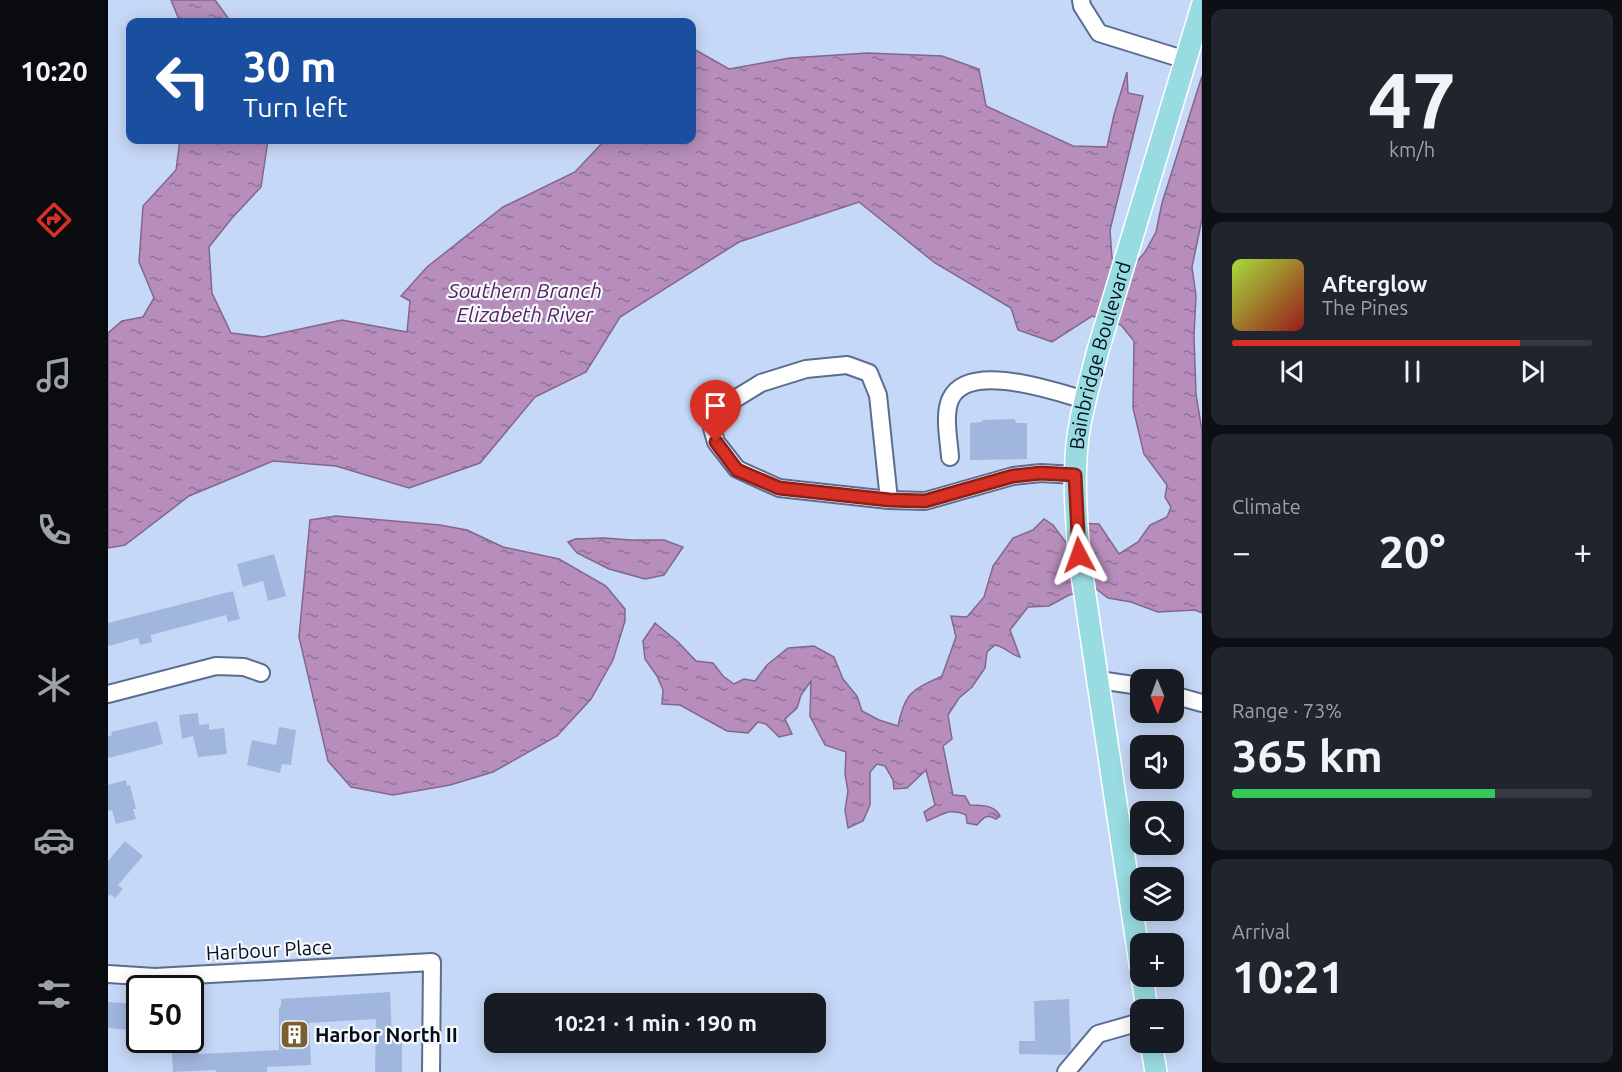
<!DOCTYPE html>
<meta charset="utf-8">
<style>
:root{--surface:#171b24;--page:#20242c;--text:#f1f3f6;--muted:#9ea1a6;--line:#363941;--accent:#d93025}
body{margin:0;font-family:Ubuntu,sans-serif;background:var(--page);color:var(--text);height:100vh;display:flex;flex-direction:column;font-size:22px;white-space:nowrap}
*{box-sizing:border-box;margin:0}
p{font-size:20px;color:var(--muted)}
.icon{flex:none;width:33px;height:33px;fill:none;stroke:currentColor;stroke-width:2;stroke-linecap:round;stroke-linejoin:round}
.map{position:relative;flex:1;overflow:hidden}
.drawer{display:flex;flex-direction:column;gap:9px;padding:9px;background:#0d0f14;width:420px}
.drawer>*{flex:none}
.top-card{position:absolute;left:18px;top:18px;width:570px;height:126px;border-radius:12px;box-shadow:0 3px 15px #0003;background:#1a4fa0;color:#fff;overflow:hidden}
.needle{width:39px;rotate:179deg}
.controls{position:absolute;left:1022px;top:669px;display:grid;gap:12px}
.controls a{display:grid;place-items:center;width:54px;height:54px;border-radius:12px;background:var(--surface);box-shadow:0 3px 15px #0003;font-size:30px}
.speed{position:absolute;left:18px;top:975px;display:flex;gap:12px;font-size:30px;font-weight:700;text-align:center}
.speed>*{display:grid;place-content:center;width:78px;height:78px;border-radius:50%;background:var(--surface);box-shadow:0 3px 15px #0003;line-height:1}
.speed .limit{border:3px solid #111;border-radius:9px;background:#fff;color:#111}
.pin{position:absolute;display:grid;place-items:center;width:51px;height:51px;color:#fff;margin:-62px -26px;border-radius:50% 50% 50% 0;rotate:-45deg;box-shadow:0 0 6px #0007}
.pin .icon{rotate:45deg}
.me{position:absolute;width:66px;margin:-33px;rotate:356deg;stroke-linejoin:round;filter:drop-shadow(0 0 4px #0008)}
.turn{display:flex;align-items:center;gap:21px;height:126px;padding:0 18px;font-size:27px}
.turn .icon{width:78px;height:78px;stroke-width:2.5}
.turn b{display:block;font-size:42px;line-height:51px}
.big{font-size:45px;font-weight:700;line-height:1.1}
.drawer .card{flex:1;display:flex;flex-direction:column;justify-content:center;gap:9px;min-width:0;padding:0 21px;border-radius:12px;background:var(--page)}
.drawer .dial{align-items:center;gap:0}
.dial b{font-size:78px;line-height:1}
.song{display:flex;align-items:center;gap:18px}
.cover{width:72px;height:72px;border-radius:9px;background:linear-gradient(135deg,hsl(80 70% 55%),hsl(0 70% 35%))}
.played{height:6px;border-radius:3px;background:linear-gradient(90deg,var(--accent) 80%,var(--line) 80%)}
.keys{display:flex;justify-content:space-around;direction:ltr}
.heat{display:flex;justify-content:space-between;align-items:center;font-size:33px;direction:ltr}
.charge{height:9px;border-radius:4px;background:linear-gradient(90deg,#34c759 73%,var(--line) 0)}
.trip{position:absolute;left:376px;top:993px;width:342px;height:60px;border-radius:12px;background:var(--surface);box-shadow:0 3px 15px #0003;font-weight:700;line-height:60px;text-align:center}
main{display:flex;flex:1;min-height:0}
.tabs{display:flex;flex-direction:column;width:108px;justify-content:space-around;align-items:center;background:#090b0e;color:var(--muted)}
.tabs .icon{width:42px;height:42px}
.tabs .current{color:var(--accent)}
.tabs b{font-size:27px;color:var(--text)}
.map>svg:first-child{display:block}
.water{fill:url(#water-ripples);stroke:#82678b;stroke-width:1.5}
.building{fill:#a1b6dd}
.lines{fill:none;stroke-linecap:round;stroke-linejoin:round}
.minor-casing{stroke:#5b6d91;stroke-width:20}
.major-casing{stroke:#fff;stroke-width:24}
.minor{stroke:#fff;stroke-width:16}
.major{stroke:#98dbe0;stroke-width:21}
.route-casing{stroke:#8d1f18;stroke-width:15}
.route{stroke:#d93025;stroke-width:10}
.labels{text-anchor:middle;stroke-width:4.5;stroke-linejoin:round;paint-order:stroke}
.street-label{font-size:20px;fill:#080f1c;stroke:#f5f8fc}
.poi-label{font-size:20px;font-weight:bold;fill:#080f1c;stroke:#f5f8fc;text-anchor:start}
.water-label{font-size:21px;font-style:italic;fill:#56235d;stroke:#f5f8fc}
</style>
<main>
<nav class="tabs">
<b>10:20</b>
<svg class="icon current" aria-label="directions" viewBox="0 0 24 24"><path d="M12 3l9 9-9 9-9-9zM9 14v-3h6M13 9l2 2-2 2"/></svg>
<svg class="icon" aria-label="music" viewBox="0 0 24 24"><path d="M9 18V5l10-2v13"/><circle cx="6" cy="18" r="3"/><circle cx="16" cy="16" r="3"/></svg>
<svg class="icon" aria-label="phone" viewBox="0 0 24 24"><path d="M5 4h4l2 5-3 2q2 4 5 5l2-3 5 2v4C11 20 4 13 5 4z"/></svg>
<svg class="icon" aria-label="climate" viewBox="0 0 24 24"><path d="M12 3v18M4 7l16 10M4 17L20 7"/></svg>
<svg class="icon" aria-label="car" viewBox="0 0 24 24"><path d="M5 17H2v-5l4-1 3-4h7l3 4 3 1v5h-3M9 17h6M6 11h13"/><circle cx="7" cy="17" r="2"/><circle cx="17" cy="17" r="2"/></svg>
<svg class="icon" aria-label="filters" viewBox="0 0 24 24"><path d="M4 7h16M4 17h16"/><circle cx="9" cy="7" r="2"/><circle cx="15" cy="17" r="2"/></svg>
</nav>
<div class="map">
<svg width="1094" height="1072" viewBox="0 0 1094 1072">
<defs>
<pattern id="water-ripples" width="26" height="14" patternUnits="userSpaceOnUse" patternTransform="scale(1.5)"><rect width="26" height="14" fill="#b68dbb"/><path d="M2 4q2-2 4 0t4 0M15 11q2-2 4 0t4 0" fill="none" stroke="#927297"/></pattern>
</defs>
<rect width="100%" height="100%" fill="#c6d8f7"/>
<!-- water -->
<path class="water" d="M63 0H107L123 22H72Z
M584 48 621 69 682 58 760 53 834 56 871 69 878 106 965 146 999 147 1006 115 1019 72 1020 93 1035 96 1002 230 1004 258 1026 265 1037 252 1048 232 1054 203 1094 76V219L1084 267 1088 296 1086 336 1088 394 1094 431V613L1087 610 1050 612 1023 602 1000 598 987 588 961 595 941 606 920 607 902 630 912 657C902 655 898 647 887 645L879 652 877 668 864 687 851 698 840 715 844 739 835 746 845 795 857 796 862 805C874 806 886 804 892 816L888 819C878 814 876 817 869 825L859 823 858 815C840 807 835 815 819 821L816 812 827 805 818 770 799 788 786 789 785 780 777 766 769 764 762 772V805L755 821 740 828 737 810 740 791 737 774 738 752 717 745 702 716 703 681 693 695 689 708 677 719 684 734 671 737 658 724 650 722 640 733 619 731 572 705 554 704 555 690 549 676 537 659 535 641 547 623 570 642 588 661 605 663 615 676 626 684 636 679 647 681 659 665 680 648 706 646 726 657 735 679 749 696 754 711 771 720 790 726C797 692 804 690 834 676L848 637 843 616 859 617 876 597 885 566 905 538 925 530 936 519 945 525 959 544 966 523 991 524 1011 554 1030 542 1042 525 1059 517 1063 507 1057 497 1059 485 1036 454 1025 408 1026 341 1013 325 984 316 944 342 910 330 903 308 827 263 751 202 631 242 512 317 478 372 427 397 372 463 301 488 228 466 165 461 81 496 17 545 0 548V333L14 321 35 317 46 298 31 262 35 206 68 170 72 140H160L153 187 124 218 101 247 104 293 123 333 155 337 234 320 299 332 302 301 293 296 319 267 395 207 467 172 497 140H584Z
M228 516 332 525 359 530 395 547 451 559 498 586 517 609V621L505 660 483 699 449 736 385 772 342 785 285 795 243 787 220 761 191 637 202 520Z
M496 538 523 540H556L575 547 556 575 537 579 501 569 469 553 460 542 467 539Z"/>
<!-- building -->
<path class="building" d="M907 419 908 423H919V459L862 460V423L874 422V420Z
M166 554 178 596 160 601 155 581 135 587 129 564Z
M125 591 132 619 120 622 118 615 43 635 44 642 32 645 30 638 0 646V623Z
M90 713 91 725 101 724V730L116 728 119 754 90 757 85 736 74 739 71 715Z
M49 721 55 744 0 758V736L4 735 3 732Z
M171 727 188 730 183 765 174 764 172 773 139 765 144 740 168 745Z
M18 780 19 786 22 785 28 809H25L28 819 8 824 4 810 0 811V785Z
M17 841 35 856 10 885 15 889 7 898 2 894 0 897V861Z
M282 992 284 1037H294V1072H267L268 1019 201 1023 203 1065 159 1067V1072H108V1070L65 1072 63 1040H90L91 1054 171 1050V1008L173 1005V999Z
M961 999 963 1049 959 1055 911 1054V1041H927L926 1001Z
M0 1002 32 1004V1031L0 1028Z"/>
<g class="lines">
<defs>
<path id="minor" d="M973 0 974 6 991 33 1078 60
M842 457C841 440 835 414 843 398 862 361 948 392 977 400
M781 500 770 395 761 373 739 365 698 369 653 383 627 399 604 428 608 442 629 469 671 488 781 500 817 501 905 476 933 473 967 475
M991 680 1032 686
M0 694 108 666 136 667 153 673
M1065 695 1094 703
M0 974 47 977 324 962 323 1072
M958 1072 990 1034 1032 1022"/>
<g id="major">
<path id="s1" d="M1032 964 971 555C968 515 965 475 970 436 974 407 983 378 990 350L1094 6"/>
<path d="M1034 976 1039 1010"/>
<path d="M1043 1042 1048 1072"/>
</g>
</defs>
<!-- minor casing -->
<use href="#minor" class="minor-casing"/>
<!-- major casing -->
<use href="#major" class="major-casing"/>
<!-- minor -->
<use href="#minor" class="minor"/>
<!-- major -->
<use href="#major" class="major"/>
</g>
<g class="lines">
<defs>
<path id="route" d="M608 442 629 470 671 488 781 500 817 501 905 476 933 473 967 475 971 555"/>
</defs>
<!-- route casing -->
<use href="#route" class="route-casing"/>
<!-- route -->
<use href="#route" class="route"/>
</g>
<!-- icons -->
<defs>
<symbol id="building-square" viewBox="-11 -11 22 22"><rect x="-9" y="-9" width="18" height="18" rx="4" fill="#786030" stroke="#f5f8fc"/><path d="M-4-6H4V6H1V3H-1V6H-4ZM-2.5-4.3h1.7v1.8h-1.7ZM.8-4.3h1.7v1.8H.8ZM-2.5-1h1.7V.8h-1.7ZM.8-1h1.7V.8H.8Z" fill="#fff"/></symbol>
</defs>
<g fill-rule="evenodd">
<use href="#building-square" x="170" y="1018" width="33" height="33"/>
</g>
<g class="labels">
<!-- street labels -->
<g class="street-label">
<text dy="7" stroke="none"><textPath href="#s1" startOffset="616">Bainbridge Boulevard</textPath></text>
<text transform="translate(161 950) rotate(-3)" y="7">Harbour Place</text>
</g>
<!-- poi labels -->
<g class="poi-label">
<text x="207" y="1042">Harbor North II</text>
</g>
<!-- water labels -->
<g class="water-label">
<text x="417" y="298">Southern Branch<tspan x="417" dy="24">Elizabeth River</tspan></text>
</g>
</g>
</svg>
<div class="controls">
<a><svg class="needle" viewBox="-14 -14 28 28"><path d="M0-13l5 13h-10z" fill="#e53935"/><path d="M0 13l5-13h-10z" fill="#9ea1a6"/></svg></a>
<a><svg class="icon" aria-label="sound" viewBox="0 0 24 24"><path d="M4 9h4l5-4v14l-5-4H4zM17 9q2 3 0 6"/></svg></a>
<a><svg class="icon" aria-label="search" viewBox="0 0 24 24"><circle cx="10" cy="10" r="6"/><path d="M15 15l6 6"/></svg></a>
<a><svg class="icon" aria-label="layers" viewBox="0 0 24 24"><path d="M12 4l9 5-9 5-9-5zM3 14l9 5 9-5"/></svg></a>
<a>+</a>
<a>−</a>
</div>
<div class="speed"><div class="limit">50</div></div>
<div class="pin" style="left:608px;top:442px;background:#d93025"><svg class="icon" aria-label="arrive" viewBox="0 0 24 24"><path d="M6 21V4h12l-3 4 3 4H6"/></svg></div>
<svg class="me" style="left:971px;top:555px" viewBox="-20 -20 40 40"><path d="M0-17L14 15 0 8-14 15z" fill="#d93025" stroke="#fff" stroke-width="4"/></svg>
<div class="trip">10:21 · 1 min · 190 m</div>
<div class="top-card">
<div class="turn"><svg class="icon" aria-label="left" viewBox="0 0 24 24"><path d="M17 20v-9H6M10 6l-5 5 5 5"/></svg><div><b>30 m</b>Turn left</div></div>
</div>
</div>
<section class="drawer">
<div class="card dial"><b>47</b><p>km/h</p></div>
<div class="card">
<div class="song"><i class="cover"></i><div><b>Afterglow</b><p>The Pines</p></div></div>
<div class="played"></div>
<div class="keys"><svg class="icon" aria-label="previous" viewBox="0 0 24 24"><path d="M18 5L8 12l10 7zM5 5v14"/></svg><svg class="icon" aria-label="pause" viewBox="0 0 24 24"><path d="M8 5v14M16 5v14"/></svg><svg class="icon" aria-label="next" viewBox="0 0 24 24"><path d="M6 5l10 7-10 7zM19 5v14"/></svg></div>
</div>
<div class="card"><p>Climate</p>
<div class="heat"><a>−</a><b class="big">20°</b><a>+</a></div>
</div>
<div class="card"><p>Range · 73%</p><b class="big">365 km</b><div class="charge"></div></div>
<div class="card"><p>Arrival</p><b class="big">10:21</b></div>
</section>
</main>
